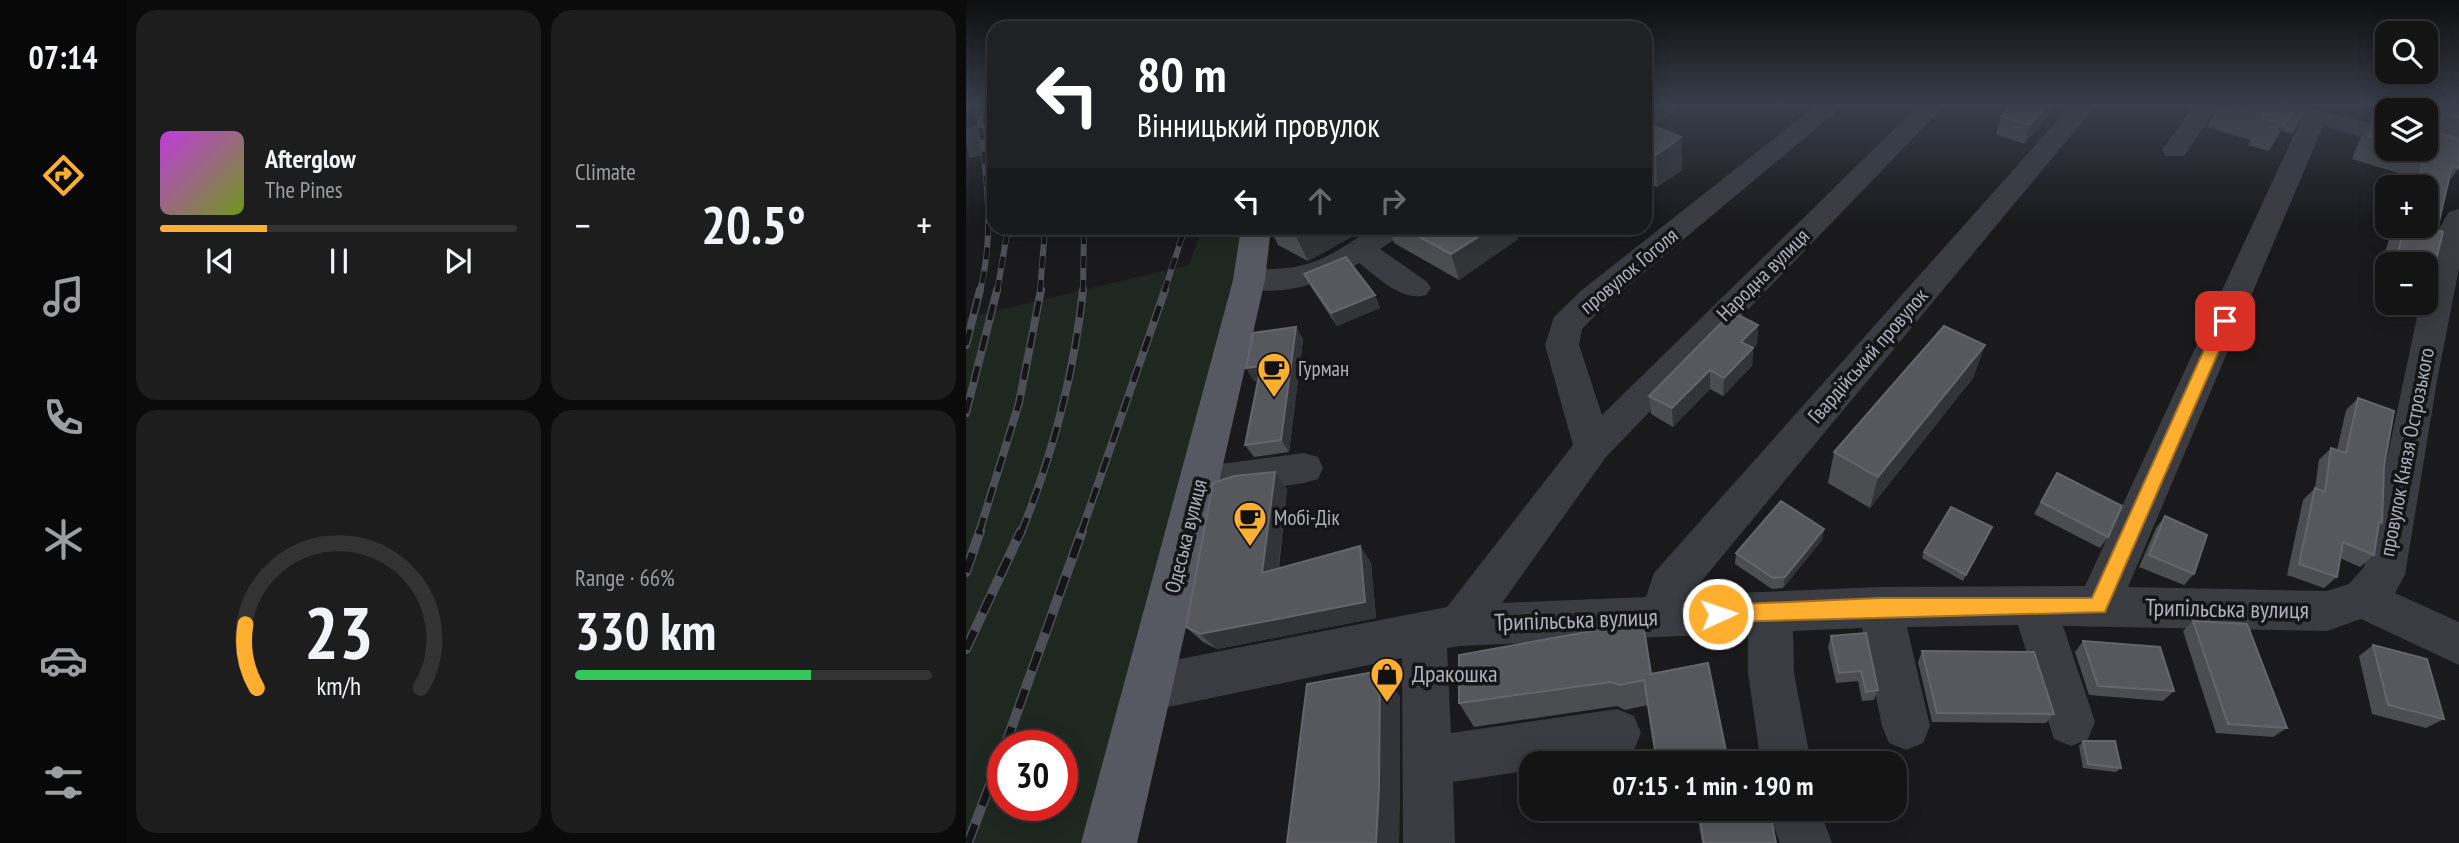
<!DOCTYPE html>
<meta charset="utf-8">
<style>
:root{--surface:#141415;--page:#1d1d1e;--text:#f1f3f6;--muted:#9d9ea0;--line:#333334;--accent:#ffaf2f}
body{margin:0;font-family:"PT Sans Narrow",sans-serif;background:var(--page);color:var(--text);height:100vh;display:flex;flex-direction:column;font-size:26px;white-space:nowrap}
*{box-sizing:border-box;margin:0}
p{font-size:23px;color:var(--muted)}
.icon{flex:none;width:38px;height:38px;fill:none;stroke:currentColor;stroke-width:2;stroke-linecap:round;stroke-linejoin:round}
.map{position:relative;flex:1;overflow:hidden}
.side{display:flex;flex-direction:column;gap:10px;padding:10px;background:#0b0b0c;width:840px}
.side>*{flex:none}
.banner{position:absolute;left:21px;top:21px;width:665px;height:214px;border-radius:21px;box-shadow:0 4px 18px #0003,0 0 0 2px var(--line);background:#202124;color:#fff;overflow:hidden}
.tools{position:absolute;left:1409px;top:21px;display:grid;gap:14px}
.tools a{display:grid;place-items:center;width:63px;height:63px;border-radius:14px;background:var(--surface);box-shadow:0 4px 18px #0003,0 0 0 2px var(--line);font-size:35px}
.speed{position:absolute;left:21px;top:730px;display:flex;gap:14px;font-size:35px;font-weight:700;text-align:center}
.speed>*{display:grid;place-content:center;width:91px;height:91px;border-radius:50%;background:var(--surface);box-shadow:0 4px 18px #0003,0 0 0 2px var(--line);line-height:1}
.speed .limit{border:10px solid #d22;background:#fff;color:#111}
.pin{position:absolute;display:grid;place-items:center;width:60px;height:60px;color:#fff;margin:-30px;border-radius:14px;box-shadow:0 4px 10px #0006}
.me{position:absolute;width:77px;margin:-38px;rotate:87deg;stroke-linejoin:round;filter:drop-shadow(0 0 5px #0008)}
.turn{display:flex;align-items:center;gap:24px;height:147px;padding:0 35px;font-size:32px}
.turn .icon{width:91px;height:91px;stroke-width:2.5}
.turn b{display:block;font-size:49px;line-height:60px}
.lanes{display:flex;align-items:center;height:66px;padding:0 35px;background:#0003;justify-content:center;gap:35px;direction:ltr}
.lanes .off{opacity:.35}
.big{font-size:52px;font-weight:700;line-height:1.1}
.side .tile{flex:1;display:flex;flex-direction:column;justify-content:center;gap:10px;min-width:0;padding:0 24px;border-radius:21px;background:var(--page)}
.side .dial{align-items:center;gap:0}
.dial svg{height:182px;overflow:visible;fill:none;stroke:var(--line);stroke-width:7;stroke-linecap:round;text-anchor:middle}
.dial text{fill:var(--text);stroke:none}
.song{display:flex;align-items:center;gap:21px}
.cover{width:84px;height:84px;border-radius:10px;background:linear-gradient(135deg,hsl(290 70% 55%),hsl(80 70% 35%))}
.played{height:7px;border-radius:4px;background:linear-gradient(90deg,var(--accent) 30%,var(--line) 30%)}
.keys{display:flex;justify-content:space-around;direction:ltr}
.heat{display:flex;justify-content:space-between;align-items:center;font-size:38px;direction:ltr}
.charge{height:10px;border-radius:5px;background:linear-gradient(90deg,#34c759 66%,var(--line) 0)}
.side .tiles{flex:1;display:grid;gap:10px;grid-template-columns:repeat(2,1fr)}
.trip{position:absolute;left:553px;top:751px;width:388px;height:70px;border-radius:21px;background:var(--surface);box-shadow:0 4px 18px #0003,0 0 0 2px var(--line);font-weight:700;line-height:70px;text-align:center}
main{display:flex;flex:1;min-height:0}
.menu{display:flex;flex-direction:column;width:126px;justify-content:space-around;align-items:center;background:#080808;color:var(--muted)}
.menu .icon{width:49px;height:49px}
.menu .current{color:var(--accent)}
.menu b{font-size:32px;color:var(--text)}
.map>svg:first-child{display:block}
.green{fill:#1f2820;fill-rule:evenodd}
.lines{fill:none;stroke-linecap:round;stroke-linejoin:round}
.major-tunnel{stroke:#37383c;stroke-width:30;stroke-dasharray:30 15;stroke-linecap:butt}
.minor{fill:#3a3c42;fill-rule:evenodd}
.major{fill:#565961;fill-rule:evenodd}
.rail-far2-casing{stroke:#4d5057;stroke-width:6}
.rail-far1-casing{stroke:#4d5057;stroke-width:8}
.rail-casing{stroke:#4d5057;stroke-width:10}
.rail-far2{stroke:#151517;stroke-width:4.5;stroke-dasharray:12;stroke-linecap:butt}
.rail-far1{stroke:#151517;stroke-width:5;stroke-dasharray:16;stroke-linecap:butt}
.rail{stroke:#151517;stroke-width:7;stroke-dasharray:20;stroke-linecap:butt}
.wall{fill:#4b4d51;fill-rule:evenodd}
.shaded-wall{fill:#333437}
.building{fill:#56585d;stroke:#63666c;stroke-width:2}
.route{fill:#ffaf2f;stroke:#a6721f;stroke-width:2}
.labels{text-anchor:middle;stroke-width:7;stroke-linejoin:round;paint-order:stroke}
.street-label{font-size:21px;fill:#abb2bd;stroke:#151517}
.poi-label{font-size:21px;fill:#abb2bd;stroke:#151517;text-anchor:start}
.near-street-label{font-size:24px;fill:#abb2bd;stroke:#151517}
.near-poi-label{font-size:24px;fill:#abb2bd;stroke:#151517;text-anchor:start}
</style>
<main>
<nav class="menu">
<b>07:14</b>
<svg class="icon current" aria-label="directions" viewBox="0 0 24 24"><path d="M12 3l9 9-9 9-9-9zM9 14v-3h6M13 9l2 2-2 2"/></svg>
<svg class="icon" aria-label="music" viewBox="0 0 24 24"><path d="M9 18V5l10-2v13"/><circle cx="6" cy="18" r="3"/><circle cx="16" cy="16" r="3"/></svg>
<svg class="icon" aria-label="phone" viewBox="0 0 24 24"><path d="M5 4h4l2 5-3 2q2 4 5 5l2-3 5 2v4C11 20 4 13 5 4z"/></svg>
<svg class="icon" aria-label="climate" viewBox="0 0 24 24"><path d="M12 3v18M4 7l16 10M4 17L20 7"/></svg>
<svg class="icon" aria-label="car" viewBox="0 0 24 24"><path d="M5 17H2v-5l4-1 3-4h7l3 4 3 1v5h-3M9 17h6M6 11h13"/><circle cx="7" cy="17" r="2"/><circle cx="17" cy="17" r="2"/></svg>
<svg class="icon" aria-label="filters" viewBox="0 0 24 24"><path d="M4 7h16M4 17h16"/><circle cx="9" cy="7" r="2"/><circle cx="15" cy="17" r="2"/></svg>
</nav>
<section class="side">
<div class="tiles">
<div class="tile">
<div class="song"><i class="cover"></i><div><b>Afterglow</b><p>The Pines</p></div></div>
<div class="played"></div>
<div class="keys"><svg class="icon" aria-label="previous" viewBox="0 0 24 24"><path d="M18 5L8 12l10 7zM5 5v14"/></svg><svg class="icon" aria-label="pause" viewBox="0 0 24 24"><path d="M8 5v14M16 5v14"/></svg><svg class="icon" aria-label="next" viewBox="0 0 24 24"><path d="M6 5l10 7-10 7zM19 5v14"/></svg></div>
</div>
<div class="tile"><p>Climate</p>
<div class="heat"><a>−</a><b class="big">20.5°</b><a>+</a></div>
</div>
<div class="tile dial"><svg viewBox="0 0 100 80">
<path d="M14 69A42 42 0 1 1 86 69"/>
<path d="M14 69A42 42 0 0 1 9 41" stroke="#ffaf2f"/>
<text x="50" y="56" font-size="32" font-weight="700">23</text>
<text x="50" y="72" font-size="11">km/h</text>
</svg></div>
<div class="tile"><p>Range · 66%</p><b class="big">330 km</b><div class="charge"></div></div>
</div>
</section>
<div class="map">
<svg width="1493" height="843" viewBox="0 0 1493 843">
<rect width="100%" height="100%" fill="#1a1a1c"/>
<!-- green -->
<path class="green" d="M236 228H290L283 280 143 843H0V318L223 265ZM37 746H96V805H37Z"/>
<g class="lines">
<!-- major-tunnel -->
<path class="major-tunnel" d="M0 144 28 137"/>
<!-- minor -->
<path class="minor" d="M852 104H879L638 306 616 329 613 345 636 415 954 104H980L640 457 536 603 680 597 688 573 1106 104H1131L724 595 914 587 1119 586 1335 120 1297 109 1294 104H1333L1421 128V144L1357 126 1162 587 1361 591 1383 584 1398 567 1454 303H1460C1460 272 1465 238 1483 212L1493 209V268L1471 381 1439 575 1429 593 1493 622V665L1395 619 1361 631 1097 626 1129 722 1122 739 1105 746 1088 739 1052 625 941 627 964 726 957 743 940 750 923 743 916 726 896 628 827 631 828 673 845 763H795L782 673V633L494 646 481 648 485 733 651 709 668 716 675 733 668 750C635 764 601 763 565 763V770L487 782 489 843H437L436 658 183 711 166 704 160 688 166 672 183 665 481 607 607 445 579 345 588 317 616 290Z
M1229 104H1253L1218 156H1200L1196 150Z
M407 228H441L437 234 414 249 460 281 465 288 460 295C435 302 412 277 393 263 360 284 310 298 272 287L267 280 272 273C292 267 313 271 333 266 360 261 384 242 407 228Z
M338 453 352 457 357 468 352 479 338 483 232 499 218 494 212 483 218 472 232 467Z
M801 808H853L866 843H814Z"/>
<!-- major -->
<path class="major" d="M275 228H305L299 280 171 843H115L267 280Z"/>
<defs>
<path id="rail-far2" d="M12 104C19 167 30 229 14 292
M31 292 42 228
M74 292 79 228
M117 292 118 228
M198 292 219 228"/>
<path id="rail-far1" d="M0 345 14 290
M0 413 31 290
M13 533 53 403 75 290
M55 533C87 454 108 375 117 290
M115 533 199 290"/>
<path id="rail" d="M0 572 14 531
M0 649 55 531
M39 746 116 531
M2 843 37 750"/>
</defs>
<!-- rail-far2 casing -->
<use href="#rail-far2" class="rail-far2-casing"/>
<!-- rail-far1 casing -->
<use href="#rail-far1" class="rail-far1-casing"/>
<!-- rail casing -->
<use href="#rail" class="rail-casing"/>
<!-- rail-far2 -->
<use href="#rail-far2" class="rail-far2"/>
<!-- rail-far1 -->
<use href="#rail-far1" class="rail-far1"/>
<!-- rail -->
<use href="#rail" class="rail"/>
</g>
<!-- wall -->
<path class="wall" d="M679 104 687 126 715 137 716 170 691 187 679 182Z
M1092 104 1058 144 1030 134 1035 116Z
M1163 104H1178L1175 107Z
M1253 104H1349L1348 105 1343 104 1326 134 1315 130 1303 151 1282 145 1285 140 1241 127Z
M1408 104H1493V168L1483 181 1471 230 1468 267 1460 276V264H1421V282L1411 279 1427 226H1460V187H1439L1442 176 1386 159 1394 139 1406 121 1402 120ZM1421 110H1460V149H1421Z
M304 228H402L342 261 312 245Z
M422 228H550L552 239 493 280 428 243Z
M338 274 409 295 414 308 371 326 345 287Z
M792 325 791 344 787 348 786 366 757 396 744 389 707 427 685 414 683 396Z
M337 339 323 452 288 457 279 445 292 380 288 381 280 368Z
M1019 345 1007 378 904 508 862 483 868 452Z
M1392 398 1418 467 1416 523 1413 526 1408 555 1394 567 1374 558 1371 577 1358 588 1321 575 1337 500 1349 488 1353 460 1365 448 1371 450 1380 410Z
M309 472 321 489 313 568 394 546 405 563 410 618 251 649 237 642 220 627Z
M1091 473 1142 537 1134 548 1068 514Z
M1199 516 1228 574 1218 585 1173 567 1190 528Z
M1026 527 997 581 956 558 958 552Z
M858 529 856 540 817 588 806 589 769 564 770 553Z
M1227 621 1321 728 1307 737 1250 733 1217 631Z
M865 636 912 690 908 700 896 701 892 681 870 683 862 647Z
M1117 641 1208 691 1197 701 1123 695 1109 652Z
M1407 645 1478 719 1460 728 1406 714 1393 656Z
M956 651 1088 714 1080 723 966 722 952 662Z
M685 674 761 756 792 763H691L682 705 659 710 651 706 508 727 493 703Z
M1117 741 1155 768 1150 772 1117 768 1113 746Z
M730 808H803L810 843H736Z"/>
<!-- shaded-wall -->
<path class="shaded-wall" d="M679 104H720L679 132Z
M1083 104H1092L1058 144 1064 125Z
M1475 123 1460 144 1462 125Z
M715 137 716 170 691 187 690 155Z
M345 228H402L342 261 330 236Z
M526 228H550L552 239 493 280 485 254Z
M409 295 414 308 371 326 365 313Z
M792 325 791 344 787 348 786 366 757 396 758 378 775 342Z
M330 327 337 339 323 452 315 440Z
M1019 345 1007 378 904 508 912 477Z
M295 366 303 378 288 381 280 368Z
M744 370V389L707 427 706 408Z
M309 472 321 489 310 589 296 573Z
M858 529 856 540 817 588 819 577Z
M394 546 405 563 410 618 251 649 234 634Z
M414 671 434 696V808L433 843H410Z"/>
<!-- building -->
<path class="building" d="M1047 104H1083L1064 125 1035 116Z
M1266 104H1343L1342 107 1331 104 1319 124 1297 118 1300 114Z
M1439 104H1493V118L1478 113 1475 123 1462 125 1468 132 1493 139V168L1486 166 1471 230 1477 232 1468 267 1431 255 1439 226H1460V187H1450L1460 152 1448 149H1460V110H1439Z
M1410 116 1421 119V141L1402 136Z
M679 122 715 137 690 155 679 150Z
M314 228H345L330 236Z
M437 228H526L485 254Z
M380 257 409 295 365 313 338 274Z
M766 312 792 325 775 342 787 348 758 378 744 370 706 408 683 396Z
M978 326 1019 345 912 477 868 452Z
M330 327 315 440 279 445 295 366 280 368 287 333Z
M1392 398 1428 411 1418 467 1416 523 1413 522 1408 555 1377 542 1371 577 1333 564 1349 488 1359 492 1365 448 1380 453Z
M309 472 296 573 394 546 399 602 234 634 220 627 247 483 268 476Z
M1091 473 1156 506 1142 537 1075 502Z
M815 501 858 529 819 577 807 578 770 553Z
M985 507 1026 527 1000 575 958 552Z
M1199 516 1241 535 1228 574 1183 555Z
M1227 621 1281 624 1321 728 1262 724Z
M677 622 685 674 742 663 761 756 789 751 792 763H691L678 680 654 685 645 682 493 703V655Z
M900 633 912 690 900 692 895 671 873 673 865 636Z
M1117 641 1194 647 1208 691 1132 686Z
M1407 645 1461 659 1478 719 1422 705Z
M956 651 1068 652 1088 714 971 713Z
M414 671 413 788 410 843H321L341 684Z
M1117 741H1149L1155 768 1122 764Z
M732 808H803L810 843H738Z"/>
<!-- sky -->
<linearGradient id="sky" x2="0" y2="1"><stop stop-color="#0e0e0f"/><stop offset="0.47" stop-color="#383e4b"/><stop offset="1" stop-color="#383e4b" stop-opacity="0"/></linearGradient>
<rect width="1493" height="222" fill="url(#sky)"/>
<!-- route -->
<path class="route" d="M1259 316 1266 321 1139 612 752 622 745 620 742 614 745 607 752 605 914 598H1126L1251 321Z"/>
<!-- icons -->
<defs>
<symbol id="cafe-pin" viewBox="-11 -11 22 30"><path d="M0 17L-7.5 6A9.5 9.5 0 1 1 7.5 6Z" fill="#ffaf2f" stroke="#151517"/><path d="M-5.5-4.5H6V0H3Q3 3.5 0 3.5H-2.5Q-5.5 3.5-5.5 0ZM3-3.2v2h1.7v-2ZM-6 4.5H4V6H-6Z" fill="#111"/></symbol>
<symbol id="shop-pin" viewBox="-11 -11 22 30"><path d="M0 17L-7.5 6A9.5 9.5 0 1 1 7.5 6Z" fill="#ffaf2f" stroke="#151517"/><path d="M-5-2.5h2.3a2.7 3.5 0 0 1 5.4 0H5L5.5 6h-11ZM-1.5-2.5h3a1.5 2.3 0 0 0-3 0Z" fill="#111"/></symbol>
</defs>
<g fill-rule="evenodd">
<use href="#cafe-pin" x="289" y="350" width="38" height="52"/>
<use href="#cafe-pin" x="265" y="499" width="38" height="52"/>
<use href="#shop-pin" x="402" y="655" width="38" height="52"/>
</g>
<g class="labels">
<!-- street labels -->
<g class="street-label">
<text transform="translate(663 271) rotate(-40)" y="7">провулок Гоголя</text>
<text transform="translate(797 275) rotate(-45)" y="7">Народна вулиця</text>
<text transform="translate(902 356) rotate(-49)" y="7">Гвардійський провулок</text>
<text transform="translate(1441 452) rotate(-79)" y="7">провулок Князя Острозького</text>
<text transform="translate(220 536) rotate(-76)" y="7">Одеська вулиця</text>
</g>
<!-- poi labels -->
<g class="poi-label">
<text x="332" y="376">Гурман</text>
<text x="308" y="525">Мобі-Дік</text>
</g>
<!-- near-street labels -->
<g class="near-street-label">
<text transform="translate(1261 609) rotate(1)" y="8">Трипільська вулиця</text>
<text transform="translate(610 620) rotate(-2)" y="8">Трипільська вулиця</text>
</g>
<!-- near-poi labels -->
<g class="near-poi-label">
<text x="446" y="682">Дракошка</text>
</g>
</g>
</svg>
<div class="tools">
<a><svg class="icon" aria-label="search" viewBox="0 0 24 24"><circle cx="10" cy="10" r="6"/><path d="M15 15l6 6"/></svg></a>
<a><svg class="icon" aria-label="layers" viewBox="0 0 24 24"><path d="M12 4l9 5-9 5-9-5zM3 14l9 5 9-5"/></svg></a>
<a>+</a>
<a>−</a>
</div>
<div class="speed"><div class="limit">30</div></div>
<div class="pin" style="left:1259px;top:321px;background:#d93025"><svg class="icon" aria-label="arrive" viewBox="0 0 24 24"><path d="M6 21V4h12l-3 4 3 4H6"/></svg></div>
<svg class="me" style="left:752px;top:614px" viewBox="-20 -20 40 40"><circle r="17" fill="#ffaf2f" stroke="#fff" stroke-width="3"/><path d="M0-11L8 9 0 5-8 9z" fill="#fff"/></svg>
<div class="trip">07:15 · 1 min · 190 m</div>
<div class="banner">
<div class="turn"><svg class="icon" aria-label="left" viewBox="0 0 24 24"><path d="M17 20v-9H6M10 6l-5 5 5 5"/></svg><div><b>80 m</b>Вінницький провулок</div></div>
<div class="lanes"><svg class="icon" aria-label="left" viewBox="0 0 24 24"><path d="M17 20v-9H6M10 6l-5 5 5 5"/></svg><svg class="icon off" aria-label="ahead" viewBox="0 0 24 24"><path d="M12 20V5M6 11l6-6 6 6"/></svg><svg class="icon off" aria-label="right" viewBox="0 0 24 24"><path d="M7 20v-9h11M14 6l5 5-5 5"/></svg></div>
</div>
</div>
</main>
